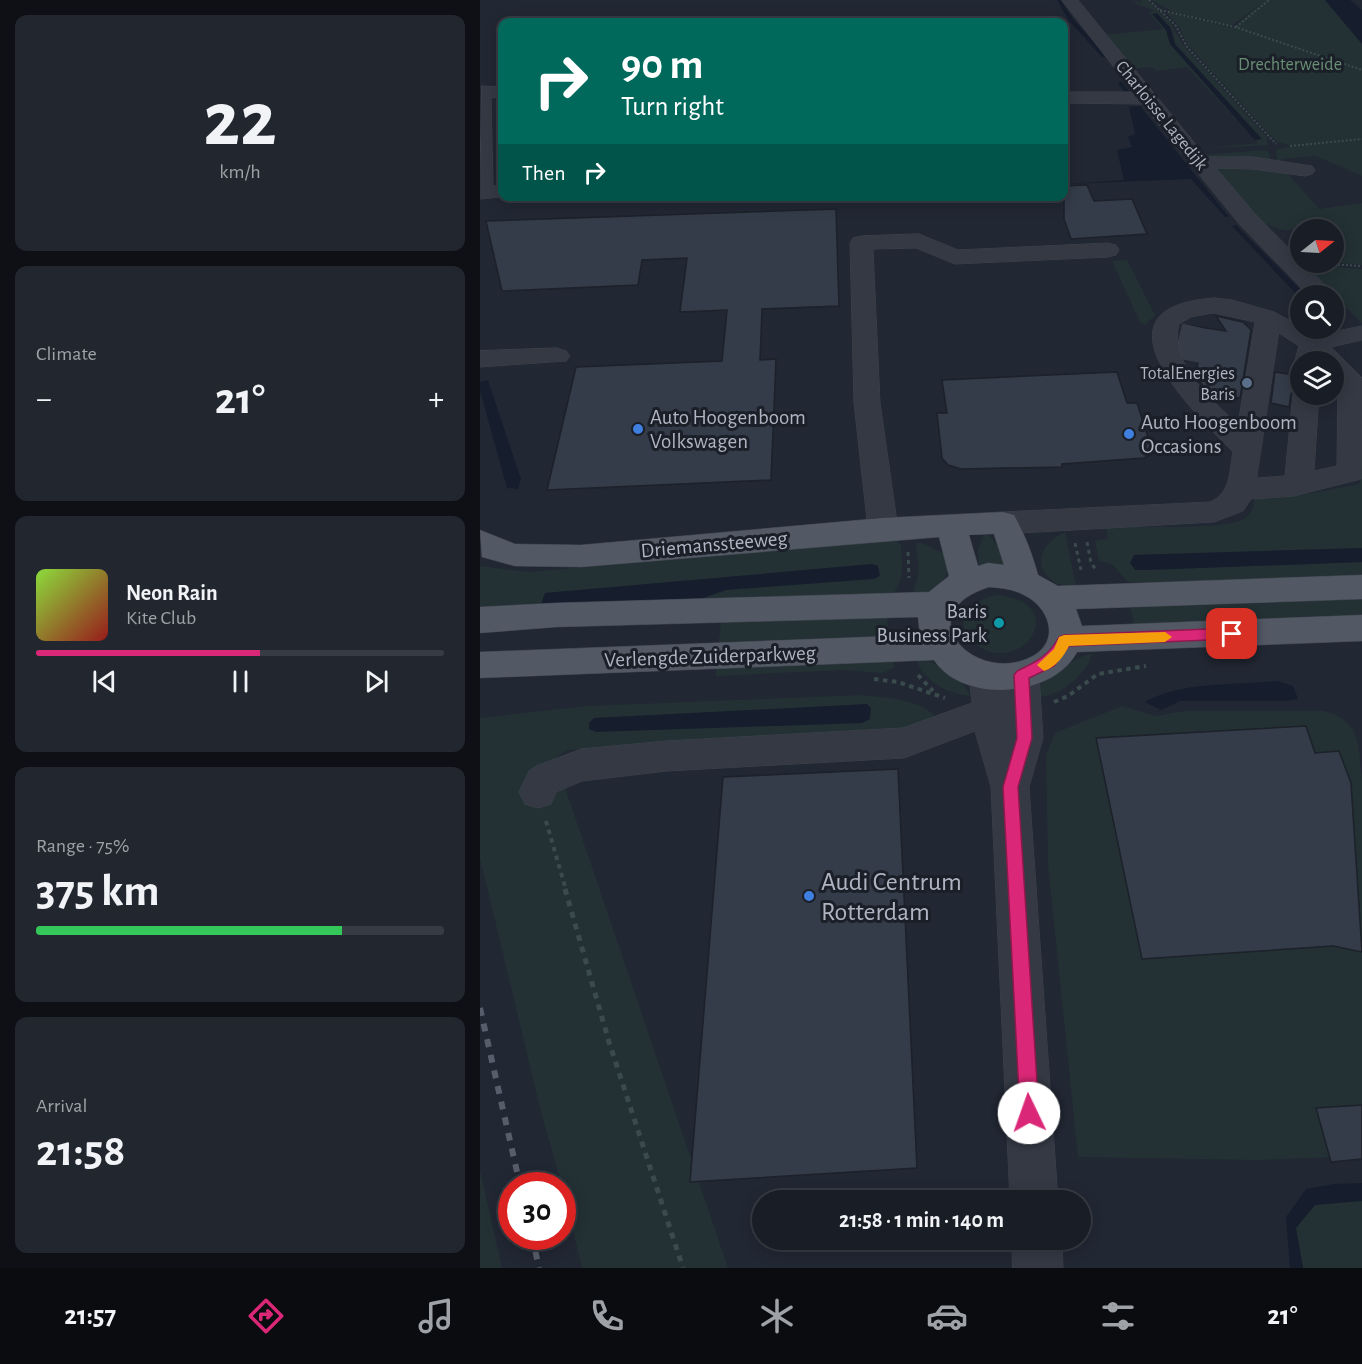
<!DOCTYPE html>
<meta charset="utf-8">
<style>
:root{--surface:#191d26;--page:#22262e;--text:#f1f3f6;--muted:#9fa2a7;--line:#373b43;--accent:#db2777}
body{margin:0;font-family:"Alegreya Sans",sans-serif;background:var(--page);color:var(--text);height:100vh;display:flex;flex-direction:column;font-size:22px;white-space:nowrap}
*{box-sizing:border-box;margin:0}
p{font-size:20px;color:var(--muted)}
.icon{flex:none;width:33px;height:33px;fill:none;stroke:currentColor;stroke-width:2;stroke-linecap:round;stroke-linejoin:round}
.map{position:relative;flex:1;overflow:hidden}
.sheet{display:flex;flex-direction:column;gap:15px;padding:15px;background:#0e1015;width:480px}
.sheet>*{flex:none}
.guide{position:absolute;left:18px;top:18px;width:570px;height:183px;border-radius:12px;box-shadow:0 3px 15px #0003,0 0 0 2px var(--line);background:#00695c;color:#fff;overflow:hidden}
.needle{width:39px;rotate:72deg}
.fabs{position:absolute;left:810px;top:219px;display:grid;gap:12px}
.fabs a{display:grid;place-items:center;width:54px;height:54px;border-radius:50%;background:var(--surface);box-shadow:0 3px 15px #0003,0 0 0 2px var(--line);font-size:30px}
.speed{position:absolute;left:18px;top:1172px;display:flex;gap:12px;font-size:30px;font-weight:700;text-align:center}
.speed>*{display:grid;place-content:center;width:78px;height:78px;border-radius:50%;background:var(--surface);box-shadow:0 3px 15px #0003,0 0 0 2px var(--line);line-height:1}
.speed .limit{border:9px solid #d22;background:#fff;color:#111}
.pin{position:absolute;display:grid;place-items:center;width:51px;height:51px;color:#fff;margin:-26px;border-radius:12px;box-shadow:0 3px 9px #0006}
.me{position:absolute;width:66px;margin:-33px;rotate:357deg;stroke-linejoin:round;filter:drop-shadow(0 0 4px #0008)}
.turn{display:flex;align-items:center;gap:21px;height:126px;padding:0 24px;font-size:27px}
.turn .icon{width:78px;height:78px;stroke-width:2.5}
.turn b{display:block;font-size:42px;line-height:51px}
.then{display:flex;align-items:center;height:57px;padding:0 24px;background:#0003;gap:12px;font-size:22px}
.big{font-size:45px;font-weight:700;line-height:1.1}
.sheet .card{flex:1;display:flex;flex-direction:column;justify-content:center;gap:9px;min-width:0;padding:0 21px;border-radius:12px;background:var(--page)}
.sheet .dial{align-items:center;gap:0}
.dial b{font-size:78px;line-height:1}
.song{display:flex;align-items:center;gap:18px}
.cover{width:72px;height:72px;border-radius:9px;background:linear-gradient(135deg,hsl(90 70% 55%),hsl(0 70% 35%))}
.played{height:6px;border-radius:3px;background:linear-gradient(90deg,var(--accent) 55%,var(--line) 55%)}
.keys{display:flex;justify-content:space-around;direction:ltr}
.heat{display:flex;justify-content:space-between;align-items:center;font-size:33px;direction:ltr}
.charge{height:9px;border-radius:4px;background:linear-gradient(90deg,#34c759 75%,var(--line) 0)}
.trip{position:absolute;left:272px;top:1190px;width:339px;height:60px;border-radius:30px;background:var(--surface);box-shadow:0 3px 15px #0003,0 0 0 2px var(--line);font-weight:700;line-height:60px;text-align:center}
.tab-bar{display:flex;height:96px;justify-content:space-around;align-items:center;background:#0a0c0f;color:var(--muted)}
.tab-bar .icon{width:42px;height:42px}
.tab-bar .on{color:var(--accent)}
.tab-bar b{font-size:27px;color:var(--text)}
main{display:flex;flex:1;min-height:0}
.map>svg:first-child{display:block}
.green{fill:#233134;fill-rule:evenodd}
.water{fill:#161e2e}
.lines{fill:none;stroke-linecap:round;stroke-linejoin:round}
.stream{fill:#161e2e;fill-rule:evenodd}
.building{fill:#343b49;stroke:#1c212a;stroke-width:1.5}
.minor-tunnel-far1{stroke:#363c48;stroke-width:22;stroke-dasharray:22 11;stroke-linecap:butt}
.minor-tunnel{stroke:#363c48;stroke-width:28;stroke-dasharray:28 14;stroke-linecap:butt}
.minor-casing{stroke:#3e434d;stroke-width:1}
.major-casing{stroke:#3e434d;stroke-width:1}
.path-far3{stroke:#3b4a4c;stroke-width:2;stroke-dasharray:2 2;stroke-linecap:butt}
.path-far2{stroke:#3b4a4c;stroke-width:3;stroke-dasharray:4 4;stroke-linecap:butt}
.path-far1{stroke:#3b4a4c;stroke-width:4;stroke-dasharray:4.5 4.5;stroke-linecap:butt}
.path{stroke:#3b4a4c;stroke-width:5;stroke-dasharray:6 6;stroke-linecap:butt}
.minor{fill:#343944;fill-rule:evenodd}
.major{fill:#525864;fill-rule:evenodd}
.rail{stroke:#575d6a;stroke-width:6;stroke-dasharray:8 8;stroke-linecap:butt}
.route{fill:#db2777;stroke:#8e194d;stroke-width:1.5}
.slow{fill:#f59e0b}
.service-dot{fill:#5c6f8a;stroke:#1a1f28;stroke-width:2}
.shop-dot{fill:#3f7fe0;stroke:#1a1f28;stroke-width:2}
.culture-dot{fill:#0f9aa8;stroke:#1a1f28;stroke-width:2}
.labels{text-anchor:middle;stroke-width:6;stroke-linejoin:round;paint-order:stroke}
.far-park-label{font-size:18px;fill:#698e74;stroke:#1a1f28}
.far-street-label{font-size:18px;fill:#aeb4c1;stroke:#1a1f28}
.far-poi-label{font-size:18px;fill:#aeb4c1;stroke:#1a1f28;text-anchor:end}
.poi-label{font-size:21px;fill:#aeb4c1;stroke:#1a1f28;text-anchor:start}
.street-label{font-size:21px;fill:#aeb4c1;stroke:#1a1f28}
.near-poi-label{font-size:26px;fill:#aeb4c1;stroke:#1a1f28;text-anchor:start}
</style>
<main>
<section class="sheet">
<div class="card dial"><b>22</b><p>km/h</p></div>
<div class="card"><p>Climate</p>
<div class="heat"><a>−</a><b class="big">21°</b><a>+</a></div>
</div>
<div class="card">
<div class="song"><i class="cover"></i><div><b>Neon Rain</b><p>Kite Club</p></div></div>
<div class="played"></div>
<div class="keys"><svg class="icon" aria-label="previous" viewBox="0 0 24 24"><path d="M18 5L8 12l10 7zM5 5v14"/></svg><svg class="icon" aria-label="pause" viewBox="0 0 24 24"><path d="M8 5v14M16 5v14"/></svg><svg class="icon" aria-label="next" viewBox="0 0 24 24"><path d="M6 5l10 7-10 7zM19 5v14"/></svg></div>
</div>
<div class="card"><p>Range · 75%</p><b class="big">375 km</b><div class="charge"></div></div>
<div class="card"><p>Arrival</p><b class="big">21:58</b></div>
</section>
<div class="map">
<svg width="882" height="1268" viewBox="0 0 882 1268">
<rect width="100%" height="100%" fill="#212733"/>
<!-- green -->
<path class="green" d="M651 0 663 3 660 0H667L690 22 703 45 786 136 788 145 718 149 778 143 707 67 676 71 672 67 651 69 623 35 683 29 669 13 674 11C666 5 658 7 651 0ZM673 14 692 30 695 44 781 139 775 140 690 44 686 30Z
M671 0H845L882 44V176L836 156 801 159 800 163 797 162 796 150 813 146 797 142 792 137 707 44 700 28 686 12 753 28 780 4 751 26 693 12Z
M785 150 789 152 791 162 725 158 722 155Z
M733 167H802L839 209 882 203V265L860 263 864 254 861 247 854 241V230H803L783 223Z
M647 260 675 315 665 325 660 322 632 261Z
M855 267 882 269V323L829 272Z
M882 425V548L654 555 650 563 665 570 882 562V581L648 582 632 564 619 561 615 541 628 539 626 527C656 526 739 530 762 520 772 515 774 507 775 497L817 496 880 484Z
M585 532 595 582 599 588C558 588 546 550 585 532Z
M504 535H509L522 552 524 565 499 567 498 549Z
M403 540 417 541 421 545C422 565 426 581 410 597L225 602 223 598 246 590 393 564 65 593 60 607 0 609V566L49 572Z
M440 542 463 553 469 568C463 585 453 591 436 595L434 591 439 571 436 543Z
M517 595C596 603 538 682 493 642 469 620 494 599 517 595Z
M882 598V620L655 630 650 605Z
M407 615 409 641 238 649 241 623Z
M612 653C608 674 576 700 554 697 557 678 595 658 612 653Z
M441 658C460 665 482 676 490 696 468 694 443 681 436 659Z
M412 659 415 667 403 673 364 670 236 676V667Z
M382 695C407 698 436 698 455 716L418 732 88 750 75 758 248 1268H102L82 1185 62 1116 0 858V718L107 706ZM387 705 109 723 114 718Z
M642 706 676 716 704 711H844C882 721 878 746 882 780V1156L777 1160 598 1157 568 864 566 755 575 733Z
M0 1170 22 1268H0Z
M867 1201H882V1268H823L816 1228 835 1205Z"/>
<!-- water -->
<path class="water" d="M845 0H870L882 10V44Z
M677 13 690 27 695 44 782 139 775 140 690 44 686 30 672 14Z
M660 106 749 217H745L711 179 584 184 644 180 637 150 652 147 648 137 655 134 649 107Z
M756 225 826 295 820 296V298L752 226Z
M8 380 41 479 38 489 27 488 0 391V382Z
M882 548V562L665 570H655L650 563 654 555Z
M393 564 398 566 400 576 394 579 246 590 223 598 60 607 65 593Z
M797 681 813 686 818 699 806 701H700L681 710 665 702C702 681 755 685 797 681Z
M387 704 391 708 390 719 382 723 116 732 109 729V723L114 718Z
M882 1183V1201L835 1205 816 1228 823 1268H810L806 1217 826 1189 854 1184Z"/>
<g class="lines">
<!-- stream -->
<path class="stream" d="M577 0H581L593 19 626 55V57H622L589 21Z
M641 81 650 92V94H646L638 83Z"/>
</g>
<!-- building -->
<path class="building" d="M607 185 614 201 652 199 667 234 591 239 584 219V186Z
M356 209 359 306 282 309 280 360 296 359 291 480 67 490 96 367 242 361 247 310 200 312 207 258 162 260 158 285 22 291 6 221Z
M736 316 763 322 771 330 760 398 728 392 716 377 718 362 706 360 702 352 701 345 706 325 746 331Z
M637 372 647 403H657L673 453 664 458 582 464V467L481 469 468 465 462 458 457 413H467L462 380Z
M795 372 820 376V385L811 394 809 407 791 403Z
M826 726 835 753 859 751 871 783 882 952 853 946 662 959 616 738Z
M418 769 437 1168 210 1182 243 777Z
M882 1105V1159L851 1162 836 1108Z"/>
<g class="lines">
<!-- minor-tunnel-far1 -->
<path class="minor-tunnel-far1" d="M708 347 713 326"/>
<!-- minor-tunnel -->
<path class="minor-tunnel" d="M705 360 708 345"/>
<defs>
<path id="minor" d="M582 0H598L726 157H773L832 166 835 170 832 174 825 176 773 169 736 168 776 215 851 291 855 296 854 298V296H829L760 225 662 104 584 103V92H653Z
M2 86 22 87V97L11 98 13 186H22V196H30L0 199Z
M439 234 478 250 628 243 636 245 639 250 636 255 628 257 475 264 436 248 393 249 400 403 418 529 414 537 403 540 392 537 388 529 374 403 370 243 373 238 381 236Z
M734 298 752 300 794 312 837 335 882 326V340L851 347 882 378 881 479 814 496 771 499 763 511 734 522 523 534 512 531 508 523 512 515 523 512 730 502C751 493 749 472 753 452 710 409 606 307 734 298ZM734 313 775 322 758 424C731 400 689 364 699 324L711 317ZM799 333 819 346 815 360 819 366 820 362H854V378L858 383 857 466 834 471 839 394H820V387L813 394 805 476 777 478Z
M77 348 86 351 90 356 86 361 0 367V351Z
M506 662 518 666 523 676 526 696 525 676 530 666 542 662 554 666 559 676 563 738 549 787 578 1200H530L511 787 495 731 424 758 187 771 102 781 76 792 71 804 58 808 45 804 39 792 49 771 56 766 101 749 187 741 423 728 492 703 489 676 494 666Z
M532 1239H582L583 1268H533Z"/>
<path id="major" d="M523 512 534 515C545 535 552 553 558 575L578 586 882 575V599L596 609 602 626 882 615V641L597 652C573 698 483 704 454 660L0 678V652L440 635 438 617 76 627 0 633V607L76 603 449 592 469 576 459 537 101 567 35 566 2 557 0 530 35 544 101 545 403 518ZM514 534 524 565 508 563 498 566 489 535ZM509 587C521 588 533 589 544 595 569 607 581 640 553 656 497 687 425 614 509 587Z"/>
</defs>
<!-- minor casing -->
<use href="#minor" class="minor-casing"/>
<!-- major casing -->
<use href="#major" class="major-casing"/>
<!-- path-far3 -->
<path class="path-far3" d="M669 0 696 26 707 47 796 144
M680 10 755 27 882 70
M756 27 789 0
M810 146 882 139
M846 264 882 266"/>
<!-- path-far2 -->
<path class="path-far2" d="M607 542 611 563 617 571
M595 543 601 570
M428 552 429 578"/>
<!-- path-far1 -->
<path class="path-far1" d="M438 675 453 691
M394 679 418 682 465 698
M574 702 588 696 618 674 666 666
M66 821 86 890"/>
<!-- path -->
<path class="path" d="M85 889 129 1042 203 1268"/>
<!-- minor -->
<use href="#minor" class="minor"/>
<!-- major -->
<use href="#major" class="major"/>
<!-- rail -->
<path class="rail" d="M0 1008 40 1185
M52 1236 59 1268"/>
</g>
<!-- route -->
<path class="route" d="M752 628 759 634 752 639 589 646 574 666 549 678 552 738 538 787 559 1113 556 1120 549 1123 543 1120 540 1113 523 787 537 738 534 675 537 671C556 662 569 656 579 637L584 635Z"/>
<!-- slow -->
<path class="slow" d="M685 632 692 637 685 642 589 646C584 656 576 667 564 671L557 665 574 649 579 637 584 635Z"/>
<!-- markers -->
<circle class="service-dot" cx="767" cy="383" r="6"/>
<g class="shop-dot">
<circle cx="158" cy="429" r="6"/>
<circle cx="649" cy="434" r="6"/>
<circle cx="329" cy="896" r="6"/>
</g>
<circle class="culture-dot" cx="519" cy="623" r="6"/>
<g class="labels">
<!-- far-park labels -->
<g class="far-park-label">
<text x="810" y="70">Drechterweide</text>
</g>
<!-- far-street labels -->
<g class="far-street-label">
<text transform="translate(682 115) rotate(51)" y="6">Charloisse Lagedijk</text>
</g>
<!-- far-poi labels -->
<g class="far-poi-label">
<text x="755" y="379">TotalEnergies<tspan x="755" dy="21">Baris</tspan></text>
</g>
<!-- poi labels -->
<g class="poi-label">
<text x="170" y="424">Auto Hoogenboom<tspan x="170" dy="24">Volkswagen</tspan></text>
<text x="661" y="429">Auto Hoogenboom<tspan x="661" dy="24">Occasions</tspan></text>
<text x="507" y="618" text-anchor="end">Baris<tspan x="507" dy="24">Business Park</tspan></text>
</g>
<!-- street labels -->
<g class="street-label">
<text transform="translate(234 544) rotate(-5)" y="7">Driemanssteeweg</text>
<text transform="translate(230 656) rotate(-2)" y="7">Verlengde Zuiderparkweg</text>
</g>
<!-- near-poi labels -->
<g class="near-poi-label">
<text x="341" y="890">Audi Centrum<tspan x="341" dy="30">Rotterdam</tspan></text>
</g>
</g>
</svg>
<div class="fabs">
<a><svg class="needle" viewBox="-14 -14 28 28"><path d="M0-13l5 13h-10z" fill="#e53935"/><path d="M0 13l5-13h-10z" fill="#9fa2a7"/></svg></a>
<a><svg class="icon" aria-label="search" viewBox="0 0 24 24"><circle cx="10" cy="10" r="6"/><path d="M15 15l6 6"/></svg></a>
<a><svg class="icon" aria-label="layers" viewBox="0 0 24 24"><path d="M12 4l9 5-9 5-9-5zM3 14l9 5 9-5"/></svg></a>
</div>
<div class="speed"><div class="limit">30</div></div>
<div class="pin" style="left:752px;top:634px;background:#d93025"><svg class="icon" aria-label="arrive" viewBox="0 0 24 24"><path d="M6 21V4h12l-3 4 3 4H6"/></svg></div>
<svg class="me" style="left:549px;top:1113px" viewBox="-20 -20 40 40"><circle r="19" fill="#fff"/><path d="M0-13L10 11 0 6-10 11z" fill="#db2777"/></svg>
<div class="trip">21:58 · 1 min · 140 m</div>
<div class="guide">
<div class="turn"><svg class="icon" aria-label="right" viewBox="0 0 24 24"><path d="M7 20v-9h11M14 6l5 5-5 5"/></svg><div><b>90 m</b>Turn right</div></div>
<div class="then">Then<svg class="icon" aria-label="right" viewBox="0 0 24 24"><path d="M7 20v-9h11M14 6l5 5-5 5"/></svg></div>
</div>
</div>
</main>
<nav class="tab-bar">
<b>21:57</b>
<svg class="icon on" aria-label="directions" viewBox="0 0 24 24"><path d="M12 3l9 9-9 9-9-9zM9 14v-3h6M13 9l2 2-2 2"/></svg>
<svg class="icon" aria-label="music" viewBox="0 0 24 24"><path d="M9 18V5l10-2v13"/><circle cx="6" cy="18" r="3"/><circle cx="16" cy="16" r="3"/></svg>
<svg class="icon" aria-label="phone" viewBox="0 0 24 24"><path d="M5 4h4l2 5-3 2q2 4 5 5l2-3 5 2v4C11 20 4 13 5 4z"/></svg>
<svg class="icon" aria-label="climate" viewBox="0 0 24 24"><path d="M12 3v18M4 7l16 10M4 17L20 7"/></svg>
<svg class="icon" aria-label="car" viewBox="0 0 24 24"><path d="M5 17H2v-5l4-1 3-4h7l3 4 3 1v5h-3M9 17h6M6 11h13"/><circle cx="7" cy="17" r="2"/><circle cx="17" cy="17" r="2"/></svg>
<svg class="icon" aria-label="filters" viewBox="0 0 24 24"><path d="M4 7h16M4 17h16"/><circle cx="9" cy="7" r="2"/><circle cx="15" cy="17" r="2"/></svg>
<b>21°</b>
</nav>
